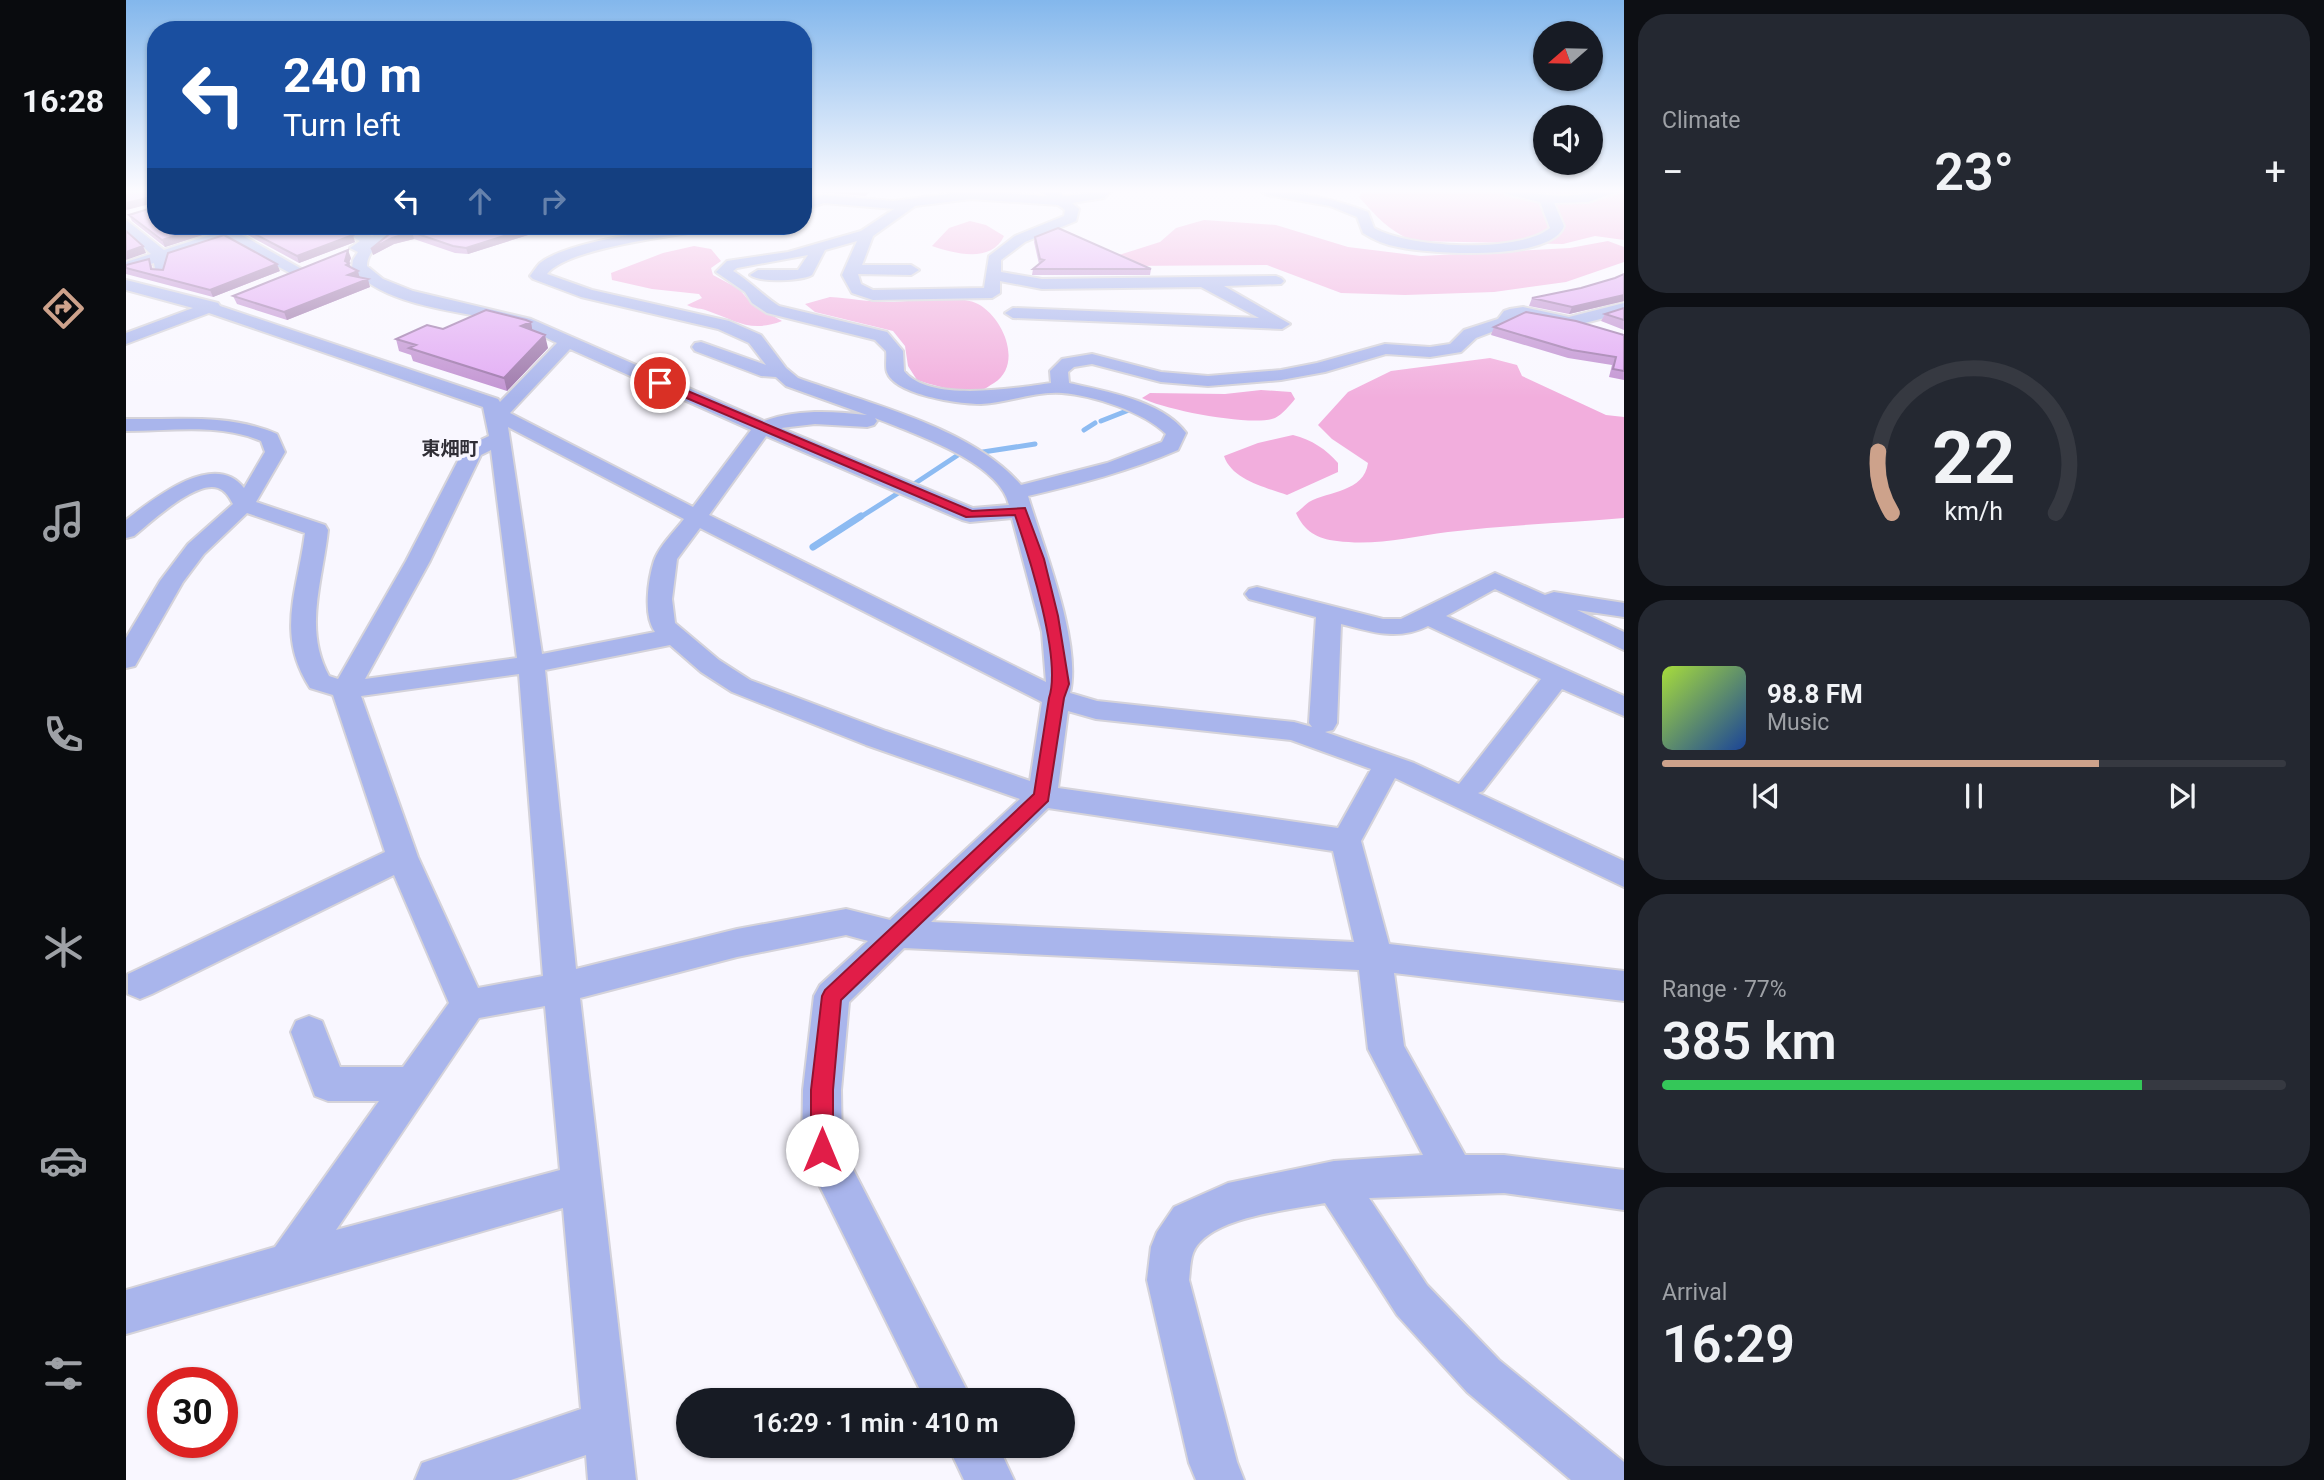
<!DOCTYPE html>
<meta charset="utf-8">
<style>
:root{--surface:#171b24;--page:#242831;--text:#f1f3f6;--muted:#9ea1a6;--line:#363941;--accent:#cda28b}
body{margin:0;font-family:Roboto,"Noto Sans JP",sans-serif;background:var(--page);color:var(--text);height:100vh;display:flex;flex-direction:column;font-size:26px;white-space:nowrap}
*{box-sizing:border-box;margin:0}
p{font-size:23px;color:var(--muted)}
.icon{flex:none;width:38px;height:38px;fill:none;stroke:currentColor;stroke-width:2;stroke-linecap:round;stroke-linejoin:round}
.map{position:relative;flex:1;overflow:hidden}
.details{display:flex;flex-direction:column;gap:14px;padding:14px;background:#0d0f14;width:700px}
.details>*{flex:none}
.guide{position:absolute;left:21px;top:21px;width:665px;height:214px;border-radius:28px;box-shadow:0 2px 5px #0004;background:#1a4fa0;color:#fff;overflow:hidden}
.needle{width:46px;rotate:250deg}
.controls{position:absolute;left:1407px;top:21px;display:grid;gap:14px}
.controls a{display:grid;place-items:center;width:70px;height:70px;border-radius:50%;background:var(--surface);box-shadow:0 2px 5px #0004;font-size:35px}
.speed{position:absolute;left:21px;top:1367px;display:flex;gap:14px;font-size:35px;font-weight:700;text-align:center}
.speed>*{display:grid;place-content:center;width:91px;height:91px;border-radius:50%;background:var(--surface);box-shadow:0 2px 5px #0004;line-height:1}
.speed .limit{border:10px solid #d22;background:#fff;color:#111}
.pin{position:absolute;display:grid;place-items:center;width:60px;height:60px;color:#fff;margin:-30px;border:4px solid #fff;border-radius:50%;box-shadow:0 2px 7px #0007}
.me{position:absolute;width:77px;margin:-38px;rotate:0deg;stroke-linejoin:round;filter:drop-shadow(0 0 5px #0008)}
.turn{display:flex;align-items:center;gap:24px;height:147px;padding:0 21px;font-size:32px}
.turn .icon{width:91px;height:91px;stroke-width:2.5}
.turn b{display:block;font-size:49px;line-height:60px}
.lanes{display:flex;align-items:center;height:66px;padding:0 21px;background:#0003;justify-content:center;gap:35px;direction:ltr}
.lanes .off{opacity:.35}
.big{font-size:52px;font-weight:600;line-height:1.1}
.details .widget{flex:1;display:flex;flex-direction:column;justify-content:center;gap:10px;min-width:0;padding:0 24px;border-radius:28px;background:var(--page)}
.details .dial{align-items:center;gap:0}
.dial svg{height:182px;overflow:visible;fill:none;stroke:var(--line);stroke-width:7;stroke-linecap:round;text-anchor:middle}
.dial text{fill:var(--text);stroke:none}
.song{display:flex;align-items:center;gap:21px}
.cover{width:84px;height:84px;border-radius:10px;background:linear-gradient(135deg,hsl(80 70% 55%),hsl(220 70% 35%))}
.played{height:7px;border-radius:4px;background:linear-gradient(90deg,var(--accent) 70%,var(--line) 70%)}
.keys{display:flex;justify-content:space-around;direction:ltr}
.heat{display:flex;justify-content:space-between;align-items:center;font-size:38px;direction:ltr}
.charge{height:10px;border-radius:5px;background:linear-gradient(90deg,#34c759 77%,var(--line) 0)}
.trip{position:absolute;left:550px;top:1388px;width:399px;height:70px;border-radius:35px;background:var(--surface);box-shadow:0 2px 5px #0004;font-weight:600;line-height:70px;text-align:center}
main{display:flex;flex:1;min-height:0}
.dock{display:flex;flex-direction:column;width:126px;justify-content:space-around;align-items:center;background:#090b0e;color:var(--muted)}
.dock .icon{width:49px;height:49px}
.dock .selected{color:var(--accent)}
.dock b{font-size:32px;color:var(--text)}
.map>svg:first-child{display:block}
.green{fill:#f2aedd}
.lines{fill:none;stroke-linecap:round;stroke-linejoin:round}
.stream-far1{stroke:#8dbbf2;stroke-width:5}
.stream{stroke:#8dbbf2;stroke-width:7}
.minor-casing{stroke:#d5d3da;stroke-width:4}
.minor{fill:#a9b5ec;fill-rule:evenodd}
.wall{fill:#c293d2}
.shaded-wall{fill:#9e78ab}
.building{fill:#e2abf4;stroke:#9e78ab;stroke-width:2}
.route{fill:#e11d48;stroke:#92132f;stroke-width:2}
.labels{text-anchor:middle;stroke-width:7;stroke-linejoin:round;paint-order:stroke}
.far-quarter-label{font-size:19px;font-weight:bold;fill:#302e36;stroke:#f9f7ff}
</style>
<main>
<nav class="dock">
<b>16:28</b>
<svg class="icon selected" aria-label="directions" viewBox="0 0 24 24"><path d="M12 3l9 9-9 9-9-9zM9 14v-3h6M13 9l2 2-2 2"/></svg>
<svg class="icon" aria-label="music" viewBox="0 0 24 24"><path d="M9 18V5l10-2v13"/><circle cx="6" cy="18" r="3"/><circle cx="16" cy="16" r="3"/></svg>
<svg class="icon" aria-label="phone" viewBox="0 0 24 24"><path d="M5 4h4l2 5-3 2q2 4 5 5l2-3 5 2v4C11 20 4 13 5 4z"/></svg>
<svg class="icon" aria-label="climate" viewBox="0 0 24 24"><path d="M12 3v18M4 7l16 10M4 17L20 7"/></svg>
<svg class="icon" aria-label="car" viewBox="0 0 24 24"><path d="M5 17H2v-5l4-1 3-4h7l3 4 3 1v5h-3M9 17h6M6 11h13"/><circle cx="7" cy="17" r="2"/><circle cx="17" cy="17" r="2"/></svg>
<svg class="icon" aria-label="filters" viewBox="0 0 24 24"><path d="M4 7h16M4 17h16"/><circle cx="9" cy="7" r="2"/><circle cx="15" cy="17" r="2"/></svg>
</nav>
<div class="map">
<svg width="1498" height="1480" viewBox="0 0 1498 1480">
<rect width="100%" height="100%" fill="#f9f7ff"/>
<!-- green -->
<path class="green" d="M1237 191H1498V240L1469 236 1437 244 1287 241C1263 231 1250 216 1233 197Z
M1078 220 1150 225 1222 247 1295 256 1444 248 1482 241 1498 247V262L1440 282 1368 292 1279 295 1215 293 1141 265 997 266 993 255 1034 242 1050 228Z
M844 221 860 225 878 236C866 263 829 254 806 246L823 228Z
M568 246 585 249 595 261 585 268 587 275 613 289 626 304 656 321C624 333 611 321 582 311 575 308 568 309 561 305L576 298 573 294 526 289 486 280 485 273 537 253Z
M704 297C723 298 743 302 762 302 784 302 834 294 852 304 878 318 897 365 868 383 864 385 858 390 854 391 837 395 807 385 791 380L782 366 779 346 767 331 689 312 679 304Z
M1364 358 1391 365 1396 376 1480 415 1498 417V518C1440 523 1380 525 1322 532 1285 537 1249 546 1211 541 1191 539 1178 531 1170 513 1174 510 1179 505 1183 502 1203 491 1238 492 1242 463L1206 439 1192 425 1222 392 1265 371Z
M1135 390 1165 392 1169 399C1164 405 1157 414 1149 418 1127 427 1038 410 1016 398L1024 393 1099 394Z
M1167 435C1186 440 1200 449 1212 463V472L1161 495C1139 487 1106 480 1098 456L1132 443Z"/>
<g class="lines">
<!-- stream-far1 -->
<path class="stream-far1" d="M975 421 1003 410
M958 430 969 423
M857 452 909 444
M785 486 835 453
M733 518 777 490"/>
<!-- stream -->
<path class="stream" d="M687 547 735 516"/>
<defs>
<path id="minor" d="M845 191 921 196 916 191H930L938 196 985 191 978 198 946 203 953 209 950 221 899 242 875 260V272L916 279 1150 276 1155 278 1158 281 1155 284 1098 286 1164 324 1156 329 887 318 879 313 887 308 1133 318 1075 287 916 289 874 281V293L866 298 747 300 726 293 716 275 731 241 699 250 686 275C675 281 634 283 624 275L632 270H672L682 255 611 268 607 271C625 282 636 295 653 306L761 332 777 351 778 371C803 403 889 388 925 383L924 371 936 359 966 354 1035 372 1082 376 1155 370 1191 363 1259 344 1304 347 1324 344 1338 330 1372 319 1378 311 1384 309 1397 307 1443 317 1498 303V313L1443 327 1397 317 1389 318 1384 325 1350 338 1335 352 1304 357 1260 354 1199 372 1155 380 1082 386 1035 382 966 364 948 367 942 372 943 383C979 391 1037 401 1060 433L1052 450C1004 471 953 484 902 496 917 547 956 642 944 693L971 701 1168 722 1186 727 1183 723 1190 617 1123 599 1119 594 1123 589 1131 587 1257 619H1275L1369 573 1419 595 1428 592 1498 603V617L1451 610 1498 632V650L1369 589 1320 616 1498 696V716L1436 689 1357 791 1352 793 1498 861V887L1269 778 1235 841 1263 944 1498 971V1001L1268 973 1278 1046 1339 1155H1378L1498 1170V1210L1378 1193 1243 1198 1301 1285 1373 1360 1498 1462V1480H1445L1341 1392 1271 1315 1199 1203C1164 1210 1081 1217 1067 1253 1064 1261 1064 1272 1063 1280L1111 1462 1118 1480H1070L1063 1463 1021 1280 1025 1247 1031 1232 1048 1207 1102 1183 1208 1161 1297 1155 1242 1049 1233 970 778 948 723 1002 715 1090 716 1148 846 1400H799L676 1150 677 1090 688 996 694 985 742 941 720 935 611 957 454 998 510 1480H462L460 1455 385 1480H289L296 1463 455 1409 437 1208 0 1334V1290L149 1247 253 1101H202L189 1096 165 1032 170 1021 183 1016 196 1021 214 1067H277L323 1003 268 875 26 994 14 999 2 994V974L259 852 207 695 184 688C149 634 172 590 179 533L121 513 78 554 57 582 9 666 0 668V638L34 581 62 544 107 504C103 497 100 491 92 488 70 480 25 522 8 536L0 538V520C26 500 88 449 118 488L139 452 135 441C93 423 45 431 0 431V419C52 420 102 413 151 434L159 452 130 502 199 525 202 530C197 580 177 629 203 676L212 679 280 561 337 451 340 447 363 436 357 407 83 313 0 344V333L67 308 0 290V280L92 303 94 306 372 399 374 402 431 343C418 337 405 329 392 325 343 311 260 309 226 268L227 260 232 252 224 248 234 241 208 226H225L246 236 263 226H278C267 240 241 245 241 266L257 279 287 291 405 319 638 421C670 409 707 411 741 415L660 386 650 377 635 376 569 351 566 347 569 343 575 342 640 365 623 343 592 329 455 297 407 279 404 276C407 272 411 266 414 263 443 240 550 226 588 226L581 230C547 236 441 248 421 274L466 290 603 321 635 335 660 368 672 378C743 404 845 427 895 485L981 463 1036 442 1040 434C1018 412 966 395 936 393 909 391 881 403 855 404 833 404 769 395 761 372 759 367 761 357 760 351L749 340 641 313 626 303 619 292 590 272 601 261 662 252 735 231 768 209 698 203 677 210V201L697 195 767 201ZM845 199 932 205 939 210 938 216 889 236 863 256 858 288 747 290 735 284 732 274 785 275 793 270 785 265H736L747 236 789 206ZM444 349 625 430 567 507 384 413ZM749 418C786 433 874 462 883 505L847 508 655 428 689 424 741 427 748 425 751 421ZM382 427 558 519C549 531 533 546 528 561 522 580 517 616 529 632L416 654ZM640 436 836 520 844 522 886 518 916 632 920 682 583 515ZM365 450 391 658 239 679 304 561 355 455ZM574 528 916 702 904 781 760 731 624 680 593 660 549 623 546 599 551 559ZM1215 624C1245 632 1272 641 1302 626L1415 679 1333 784 1288 763 1199 732 1207 730 1211 723ZM544 645 575 672 606 692 740 745 894 799 764 920 720 909 611 929 450 969 419 670ZM393 674 417 976 352 988 292 857 235 696ZM942 711 970 719 1165 740 1245 769 1212 828 932 788ZM922 808 1207 851 1228 942 805 922ZM419 1006 434 1170 210 1230 353 1018Z
M1135 191C1173 191 1206 198 1242 212L1248 228C1283 248 1392 254 1424 228L1414 202 1380 194 1379 191 1436 196 1494 191 1462 202 1428 203 1438 226C1425 262 1304 254 1272 247 1260 245 1248 240 1237 233L1231 217 1204 206 1141 195Z
M0 220 38 250 90 233 87 229 89 226 103 228 132 226 114 234 179 271 176 274H166L101 239 43 258 40 274H30L28 263 0 271V262L25 254 0 231Z
M822 1446H872L888 1480H838Z"/>
</defs>
<!-- minor casing -->
<use href="#minor" class="minor-casing"/>
<!-- minor -->
<use href="#minor" class="minor"/>
</g>
<!-- wall -->
<path class="wall" d="M30 191 85 228 86 232 39 247 6 221 3 215 29 207V203L0 210Z
M679 191H744L740 196Z
M231 226H258L246 233Z
M273 226 400 229 402 235 342 254 329 253 288 239 268 244 247 255Z
M117 228 229 242 173 263 120 234Z
M909 237 1025 269 1024 275H906L907 269 913 264 908 242Z
M225 258 223 263 225 267 244 287 161 320 111 304 107 296Z
M23 259 27 269 154 271 87 297 0 274V265Z
M1498 274V301L1443 314 1403 306 1406 298 1455 288 1489 278Z
M1498 308V330L1475 321 1479 314Z
M405 322 406 330 422 348 381 391 287 361 285 355 273 351 270 339 317 329Z
M1368 327 1498 335V380L1483 377 1486 365 1442 358 1365 335Z"/>
<!-- shaded-wall -->
<path class="shaded-wall" d="M29 196 30 202 0 210V203Z
M81 226H87L85 228 86 232 39 247 36 240Z
M244 226H258L246 233Z
M400 229 402 235 342 254 340 248Z
M286 232 288 239 268 244 247 255 245 249 266 238Z
M227 235 229 242 173 263 171 256Z
M17 246 20 253 0 260V252Z
M222 250 225 258 223 263 226 271 222 273 219 261Z
M151 264 154 271 87 297 84 290Z
M232 271 234 279 222 275Z
M242 279 244 287 161 320 158 312Z
M1498 295V301L1443 314 1446 307Z
M405 322 407 334 395 326Z
M419 335 422 348 381 391 378 378Z"/>
<!-- building -->
<path class="building" d="M0 191H30V226H81L36 240 3 215 29 207V196L0 203Z
M122 226H211L227 235 171 256 117 228Z
M273 226H389L400 229 340 248 327 246 286 232 266 238 245 249Z
M932 228 1025 269H907L918 260 914 259 909 237Z
M0 231 17 246 0 252Z
M98 235 151 264 84 290 0 268V265L23 259 25 269 37 270 42 253Z
M222 250 219 261 223 263 220 265 232 271 222 275 242 279 158 312 107 296Z
M1498 274V295L1446 307 1406 298 1455 288 1489 278Z
M1498 308V320L1479 314Z
M360 310 400 320 405 322 395 326 419 335 378 378 283 348 290 345 270 339 301 325 317 329Z
M1400 312 1450 321 1498 335V371L1487 369 1490 357 1446 350 1368 327Z"/>
<!-- sky -->
<linearGradient id="sky" x2="0" y2="1"><stop stop-color="#83b7ec"/><stop offset="0.48" stop-color="#fcfbff"/><stop offset="1" stop-color="#fcfbff" stop-opacity="0"/></linearGradient>
<rect width="1498" height="398" fill="url(#sky)"/>
<!-- route -->
<path class="route" d="M530 381H538L846 511 899 508 918 559 932 616 943 684 938 698 922 801 715 1000 707 1090V1150L704 1157 696 1160 688 1157 685 1150V1090L696 996 699 990 908 794 923 698C936 659 903 556 889 515L840 517 530 385Z"/>
<g class="labels">
<!-- far-quarter labels -->
<g class="far-quarter-label">
<text x="324" y="455">東畑町</text>
</g>
</g>
</svg>
<div class="controls">
<a><svg class="needle" viewBox="-14 -14 28 28"><path d="M0-13l5 13h-10z" fill="#e53935"/><path d="M0 13l5-13h-10z" fill="#9ea1a6"/></svg></a>
<a><svg class="icon" aria-label="sound" viewBox="0 0 24 24"><path d="M4 9h4l5-4v14l-5-4H4zM17 9q2 3 0 6"/></svg></a>
</div>
<div class="speed"><div class="limit">30</div></div>
<div class="pin" style="left:534px;top:383px;background:#d93025"><svg class="icon" aria-label="arrive" viewBox="0 0 24 24"><path d="M6 21V4h12l-3 4 3 4H6"/></svg></div>
<svg class="me" style="left:696px;top:1150px" viewBox="-20 -20 40 40"><circle r="19" fill="#fff"/><path d="M0-13L10 11 0 6-10 11z" fill="#e11d48"/></svg>
<div class="trip">16:29 · 1 min · 410 m</div>
<div class="guide">
<div class="turn"><svg class="icon" aria-label="left" viewBox="0 0 24 24"><path d="M17 20v-9H6M10 6l-5 5 5 5"/></svg><div><b>240 m</b>Turn left</div></div>
<div class="lanes"><svg class="icon" aria-label="left" viewBox="0 0 24 24"><path d="M17 20v-9H6M10 6l-5 5 5 5"/></svg><svg class="icon off" aria-label="ahead" viewBox="0 0 24 24"><path d="M12 20V5M6 11l6-6 6 6"/></svg><svg class="icon off" aria-label="right" viewBox="0 0 24 24"><path d="M7 20v-9h11M14 6l5 5-5 5"/></svg></div>
</div>
</div>
<section class="details">
<div class="widget"><p>Climate</p>
<div class="heat"><a>−</a><b class="big">23°</b><a>+</a></div>
</div>
<div class="widget dial"><svg viewBox="0 0 100 80">
<path d="M14 69A42 42 0 1 1 86 69"/>
<path d="M14 69A42 42 0 0 1 8 42" stroke="#cda28b"/>
<text x="50" y="56" font-size="32" font-weight="700">22</text>
<text x="50" y="72" font-size="11">km/h</text>
</svg></div>
<div class="widget">
<div class="song"><i class="cover"></i><div><b>98.8 FM</b><p>Music</p></div></div>
<div class="played"></div>
<div class="keys"><svg class="icon" aria-label="previous" viewBox="0 0 24 24"><path d="M18 5L8 12l10 7zM5 5v14"/></svg><svg class="icon" aria-label="pause" viewBox="0 0 24 24"><path d="M8 5v14M16 5v14"/></svg><svg class="icon" aria-label="next" viewBox="0 0 24 24"><path d="M6 5l10 7-10 7zM19 5v14"/></svg></div>
</div>
<div class="widget"><p>Range · 77%</p><b class="big">385 km</b><div class="charge"></div></div>
<div class="widget"><p>Arrival</p><b class="big">16:29</b></div>
</section>
</main>
